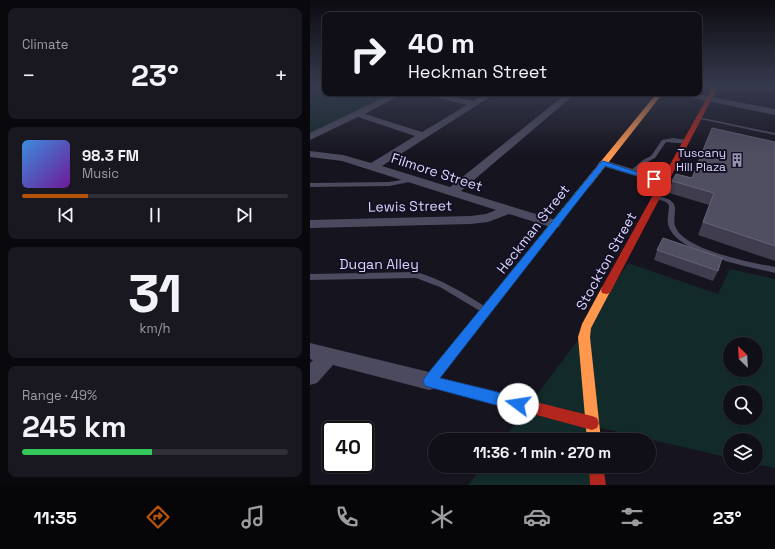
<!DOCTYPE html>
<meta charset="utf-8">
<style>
:root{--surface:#100f17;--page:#191820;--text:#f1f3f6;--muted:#9c9ca1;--line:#302f36;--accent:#b45309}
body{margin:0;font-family:"Space Grotesk",sans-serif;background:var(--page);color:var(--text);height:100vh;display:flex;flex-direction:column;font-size:15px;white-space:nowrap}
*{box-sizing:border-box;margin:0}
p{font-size:13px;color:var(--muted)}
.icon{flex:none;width:22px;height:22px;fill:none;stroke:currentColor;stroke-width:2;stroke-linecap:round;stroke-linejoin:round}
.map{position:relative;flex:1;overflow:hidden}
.drawer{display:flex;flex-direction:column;gap:8px;padding:8px;background:#09080d;width:310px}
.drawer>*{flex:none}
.top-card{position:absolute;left:12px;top:12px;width:380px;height:84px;border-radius:8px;box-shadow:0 1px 3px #0004,0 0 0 1px var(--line);background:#100f17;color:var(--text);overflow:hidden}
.needle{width:26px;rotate:336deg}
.buttons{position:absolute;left:413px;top:337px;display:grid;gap:8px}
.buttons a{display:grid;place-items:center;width:40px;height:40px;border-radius:50%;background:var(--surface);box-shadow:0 1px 3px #0004,0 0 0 1px var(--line);font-size:20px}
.speed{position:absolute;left:12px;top:421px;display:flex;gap:8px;font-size:20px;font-weight:700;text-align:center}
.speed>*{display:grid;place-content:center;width:52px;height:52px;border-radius:50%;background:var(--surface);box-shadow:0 1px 3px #0004,0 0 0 1px var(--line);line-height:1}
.speed .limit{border:2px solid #111;border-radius:6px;background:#fff;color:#111}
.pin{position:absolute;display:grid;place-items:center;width:34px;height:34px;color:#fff;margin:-17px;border-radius:8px;box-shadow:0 2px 6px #0006}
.me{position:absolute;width:44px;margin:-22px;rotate:284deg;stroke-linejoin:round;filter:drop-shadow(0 0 3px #0008)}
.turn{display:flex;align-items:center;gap:14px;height:84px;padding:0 20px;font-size:18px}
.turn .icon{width:52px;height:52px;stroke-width:2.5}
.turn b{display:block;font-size:28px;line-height:34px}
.big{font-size:30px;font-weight:600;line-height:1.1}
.drawer .tile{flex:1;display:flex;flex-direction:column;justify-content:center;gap:6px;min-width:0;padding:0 14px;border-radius:8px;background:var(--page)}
.drawer .dial{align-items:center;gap:0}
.dial b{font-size:52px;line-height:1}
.song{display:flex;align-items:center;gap:12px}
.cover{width:48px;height:48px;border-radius:6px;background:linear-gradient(135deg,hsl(210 70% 55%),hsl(280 70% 35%))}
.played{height:4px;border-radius:2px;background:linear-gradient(90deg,var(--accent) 25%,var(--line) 25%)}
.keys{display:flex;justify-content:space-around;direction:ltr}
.heat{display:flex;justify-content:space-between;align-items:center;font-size:22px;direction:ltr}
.charge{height:6px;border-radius:3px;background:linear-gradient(90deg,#34c759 49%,var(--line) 0)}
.trip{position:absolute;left:118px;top:433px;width:228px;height:40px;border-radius:20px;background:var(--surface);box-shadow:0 1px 3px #0004,0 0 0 1px var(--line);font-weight:600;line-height:40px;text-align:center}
.menu{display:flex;height:64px;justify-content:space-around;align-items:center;background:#060609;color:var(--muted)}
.menu .icon{width:28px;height:28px}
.menu .current{color:var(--accent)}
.menu b{font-size:18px;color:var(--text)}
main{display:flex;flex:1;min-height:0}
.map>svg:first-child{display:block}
.green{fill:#132a2a;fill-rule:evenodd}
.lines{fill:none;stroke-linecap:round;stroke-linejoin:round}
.lane{fill:#4b4a5f;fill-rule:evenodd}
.street{fill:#4b4a5f;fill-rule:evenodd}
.fast{fill:#63d668;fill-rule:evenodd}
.slow{fill:#ff974d;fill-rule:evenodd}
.jam{fill:#b3261e;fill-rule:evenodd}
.wall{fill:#403d4e}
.building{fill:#504e61;stroke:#666379}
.route{fill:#1a73e8;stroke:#114b97}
.labels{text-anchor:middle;stroke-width:4;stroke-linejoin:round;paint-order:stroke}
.far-poi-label{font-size:12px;fill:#d9d5fc;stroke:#131023;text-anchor:end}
.street-label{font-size:14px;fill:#d9d5fc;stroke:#131023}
</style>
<main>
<section class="drawer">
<div class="tile"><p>Climate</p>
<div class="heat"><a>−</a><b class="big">23°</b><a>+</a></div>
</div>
<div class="tile">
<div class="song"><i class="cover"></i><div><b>98.3 FM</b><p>Music</p></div></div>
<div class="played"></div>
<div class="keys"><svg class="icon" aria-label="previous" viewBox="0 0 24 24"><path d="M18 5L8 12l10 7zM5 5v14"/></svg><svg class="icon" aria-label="pause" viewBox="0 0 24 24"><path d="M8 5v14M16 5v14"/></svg><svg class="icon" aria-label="next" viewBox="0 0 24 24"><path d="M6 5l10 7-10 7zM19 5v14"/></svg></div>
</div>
<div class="tile dial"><b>31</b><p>km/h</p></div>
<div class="tile"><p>Range · 49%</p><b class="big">245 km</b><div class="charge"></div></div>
</section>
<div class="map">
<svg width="465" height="485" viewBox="0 0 465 485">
<rect width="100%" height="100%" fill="#16141f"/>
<!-- green -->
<path class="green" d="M0 87H15V93H88L0 138Z
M318 263 408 294 420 269 465 279V468L446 464V440H420V458L283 426 284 440H193L271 336ZM420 344H446V370H420ZM420 392H446V418H420Z
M173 466H287L289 485H158Z"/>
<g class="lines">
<!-- lane -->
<path class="lane" d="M388 117 465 133V135L390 119 388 118Z
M363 138 377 140 380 142C374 145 363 142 356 142L345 158 337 162 324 173H320V171L333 160 341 156 352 140Z
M103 178 106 180 105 181 79 186 0 187V183L79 182Z
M347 195 360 200 364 204C367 211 362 220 366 228 376 250 442 263 465 267V273C439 267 369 254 359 227 356 221 359 212 359 205L356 202 345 198 344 197Z
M106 272C132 279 153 293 176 307L177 309 176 311 173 312 170 311 130 287 106 278 0 280V274Z"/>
<!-- street -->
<path class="street" d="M83 93H94L55 114 112 132 157 105 117 95 116 93H130L163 101 176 93H186L72 166 140 187 257 93H266L151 191 249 221 251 224 249 227 244 228 199 214 178 222 161 224 0 228V220L161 216 176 214 186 210 32 161 0 157V151L33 155 61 163 105 136 48 117 0 140V133Z
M364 93H381L465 109V115L368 95Z
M293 160 359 180 361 182 359 184 355 185 289 165 288 163Z
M0 343 119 372 126 374 129 381 126 388 119 390 23 365 7 383 0 385V363L3 360 0 359Z"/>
<!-- fast -->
<path class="fast" d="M274 182H277L281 184 129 378 125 380 121 378 119 374 121 370Z"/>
<!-- slow -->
<path class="slow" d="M347 93H353L280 186H274V182Z
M296 286 300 287 301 290 281 328 280 337 291 440H277L268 337 272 324 292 287Z"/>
<!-- jam -->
<path class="jam" d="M403 87H408L300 293 296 294 292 293 291 290 292 287Z
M125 368 129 370 131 374 130 378 282 416 287 418 289 423 287 428 282 430 115 385 113 381C115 375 119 370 125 368Z
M279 466H293L296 485H280Z"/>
</g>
<!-- wall -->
<path class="wall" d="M465 142V261L388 235 399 205 359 193 362 181 382 178Z
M347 250 408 271 403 281 344 260Z"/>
<!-- building -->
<path class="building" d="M402 128 465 142V246L393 222 404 193 362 181 366 174 382 178Z
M353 238 412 258 408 271 347 250Z"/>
<!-- sky -->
<linearGradient id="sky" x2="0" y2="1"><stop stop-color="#0c0b11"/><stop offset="0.56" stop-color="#363a4d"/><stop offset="1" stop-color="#363a4d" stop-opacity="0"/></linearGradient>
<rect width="465" height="155" fill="url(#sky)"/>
<!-- route -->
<path class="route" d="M293 161 348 179 344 181 295 166 130 378 208 397 212 399 214 404 212 409 208 411 115 386 113 381 115 377 291 162Z"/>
<!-- icons -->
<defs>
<symbol id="building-bare" viewBox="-9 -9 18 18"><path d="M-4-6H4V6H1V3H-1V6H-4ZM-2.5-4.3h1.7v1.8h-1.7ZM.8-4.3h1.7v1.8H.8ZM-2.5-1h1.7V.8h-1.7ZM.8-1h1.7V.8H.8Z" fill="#9591af" stroke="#131023" stroke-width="2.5" paint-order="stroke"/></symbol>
</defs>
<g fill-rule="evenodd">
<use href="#building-bare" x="417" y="150" width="20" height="20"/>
</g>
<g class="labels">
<!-- far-poi labels -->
<g class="far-poi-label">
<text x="416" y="157">Tuscany<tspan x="416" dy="14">Hill Plaza</tspan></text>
</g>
<!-- street labels -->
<g class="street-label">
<text transform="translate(127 172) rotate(18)" y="5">Filmore Street</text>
<text transform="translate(100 206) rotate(-1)" y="5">Lewis Street</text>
<text transform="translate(223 229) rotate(-52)" y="5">Heckman Street</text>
<text transform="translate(296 261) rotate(-61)" y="5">Stockton Street</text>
<text x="69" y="269">Dugan Alley</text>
</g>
</g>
</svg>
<div class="buttons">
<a><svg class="needle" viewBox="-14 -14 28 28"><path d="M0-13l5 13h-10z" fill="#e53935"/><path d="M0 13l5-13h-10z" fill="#9c9ca1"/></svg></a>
<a><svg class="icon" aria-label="search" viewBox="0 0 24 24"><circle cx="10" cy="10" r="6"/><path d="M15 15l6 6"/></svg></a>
<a><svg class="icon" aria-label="layers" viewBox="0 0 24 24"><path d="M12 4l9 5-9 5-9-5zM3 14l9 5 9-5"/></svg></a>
</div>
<div class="speed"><div class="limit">40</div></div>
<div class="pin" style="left:344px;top:179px;background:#d93025"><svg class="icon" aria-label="arrive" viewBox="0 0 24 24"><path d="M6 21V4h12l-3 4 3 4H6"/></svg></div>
<svg class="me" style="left:208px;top:404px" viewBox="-20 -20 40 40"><circle r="19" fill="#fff"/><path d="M0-13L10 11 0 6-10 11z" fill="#1a73e8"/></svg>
<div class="trip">11:36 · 1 min · 270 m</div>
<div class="top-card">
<div class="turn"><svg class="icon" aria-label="right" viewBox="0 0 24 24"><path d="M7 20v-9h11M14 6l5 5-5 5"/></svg><div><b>40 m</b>Heckman Street</div></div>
</div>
</div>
</main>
<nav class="menu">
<b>11:35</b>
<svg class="icon current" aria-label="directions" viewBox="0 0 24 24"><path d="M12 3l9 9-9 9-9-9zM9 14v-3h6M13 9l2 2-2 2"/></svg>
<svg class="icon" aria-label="music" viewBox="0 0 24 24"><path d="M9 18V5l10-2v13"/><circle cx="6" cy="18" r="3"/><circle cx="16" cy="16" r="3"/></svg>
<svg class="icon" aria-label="phone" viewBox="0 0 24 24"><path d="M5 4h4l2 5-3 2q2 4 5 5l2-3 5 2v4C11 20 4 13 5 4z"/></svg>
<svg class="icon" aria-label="climate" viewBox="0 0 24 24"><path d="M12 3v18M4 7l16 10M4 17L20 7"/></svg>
<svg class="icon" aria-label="car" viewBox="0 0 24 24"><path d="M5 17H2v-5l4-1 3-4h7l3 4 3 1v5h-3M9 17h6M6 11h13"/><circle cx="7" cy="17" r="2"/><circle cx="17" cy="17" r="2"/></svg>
<svg class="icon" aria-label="filters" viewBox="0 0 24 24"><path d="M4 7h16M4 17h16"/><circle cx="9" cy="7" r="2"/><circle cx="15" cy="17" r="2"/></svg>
<b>23°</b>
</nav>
